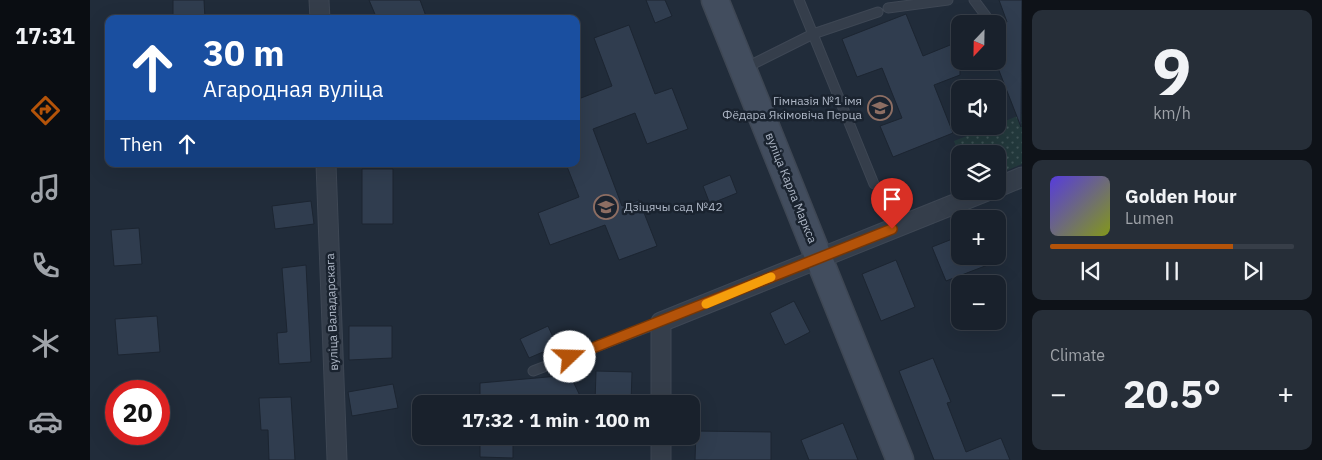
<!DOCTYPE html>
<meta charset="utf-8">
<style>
:root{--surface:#19212c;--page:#262e38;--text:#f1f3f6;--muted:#9fa3a9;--line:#373e48;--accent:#b45309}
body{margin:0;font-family:"IBM Plex Sans",sans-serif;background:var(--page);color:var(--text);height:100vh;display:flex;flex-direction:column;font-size:19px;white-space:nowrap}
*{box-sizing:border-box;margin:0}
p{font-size:16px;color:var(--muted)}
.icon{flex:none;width:28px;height:28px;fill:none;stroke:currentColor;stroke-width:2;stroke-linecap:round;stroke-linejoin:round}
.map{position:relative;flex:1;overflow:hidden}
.panel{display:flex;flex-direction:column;gap:10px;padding:10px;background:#0e1218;width:300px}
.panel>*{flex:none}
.top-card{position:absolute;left:15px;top:15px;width:475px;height:152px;border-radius:10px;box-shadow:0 5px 20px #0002,0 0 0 1px var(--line);background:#1a4fa0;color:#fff;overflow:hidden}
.needle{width:32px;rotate:202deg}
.controls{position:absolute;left:861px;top:15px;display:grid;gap:10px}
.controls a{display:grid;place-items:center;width:55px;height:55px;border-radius:10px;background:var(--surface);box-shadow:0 5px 20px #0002,0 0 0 1px var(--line);font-size:25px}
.speed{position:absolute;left:15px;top:380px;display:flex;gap:10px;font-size:25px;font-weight:700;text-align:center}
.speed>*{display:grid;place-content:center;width:65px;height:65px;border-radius:50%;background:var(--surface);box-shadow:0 5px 20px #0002,0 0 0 1px var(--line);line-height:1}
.speed .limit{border:8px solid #d22;background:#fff;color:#111}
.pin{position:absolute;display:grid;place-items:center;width:42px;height:42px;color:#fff;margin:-51px -21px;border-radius:50% 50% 50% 0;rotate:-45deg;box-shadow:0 0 5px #0007}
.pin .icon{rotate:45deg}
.me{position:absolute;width:55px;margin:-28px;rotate:69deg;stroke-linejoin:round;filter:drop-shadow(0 0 4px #0008)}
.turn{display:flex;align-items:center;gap:18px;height:105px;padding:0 15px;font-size:22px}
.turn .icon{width:65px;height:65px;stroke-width:2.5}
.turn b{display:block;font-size:35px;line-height:42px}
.then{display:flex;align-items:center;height:48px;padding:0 15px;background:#0003;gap:10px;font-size:19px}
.big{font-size:38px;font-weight:700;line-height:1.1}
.panel .tile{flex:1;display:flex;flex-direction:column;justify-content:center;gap:8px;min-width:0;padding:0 18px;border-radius:10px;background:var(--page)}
.panel .dial{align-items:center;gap:0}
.dial b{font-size:65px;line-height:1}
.song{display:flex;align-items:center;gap:15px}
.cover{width:60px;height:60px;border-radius:8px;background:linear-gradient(135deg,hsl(250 70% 55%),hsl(70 70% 35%))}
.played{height:5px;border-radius:2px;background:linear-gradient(90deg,var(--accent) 75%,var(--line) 75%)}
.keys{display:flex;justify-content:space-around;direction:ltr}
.heat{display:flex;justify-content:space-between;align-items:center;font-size:28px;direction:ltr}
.trip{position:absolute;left:322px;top:395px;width:288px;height:50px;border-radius:10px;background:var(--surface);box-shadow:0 5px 20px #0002,0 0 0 1px var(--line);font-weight:700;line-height:50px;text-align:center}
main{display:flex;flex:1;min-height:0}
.menu{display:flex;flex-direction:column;width:90px;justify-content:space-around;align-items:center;background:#0a0d12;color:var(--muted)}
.menu .icon{width:35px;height:35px}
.menu .active{color:var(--accent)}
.menu b{font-size:22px;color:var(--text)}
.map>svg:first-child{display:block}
.park{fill:url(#park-dots)}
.building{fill:#303d4f;stroke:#1c2531}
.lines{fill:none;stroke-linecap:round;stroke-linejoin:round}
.lane-casing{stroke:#3e4754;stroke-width:11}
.street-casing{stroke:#3e4754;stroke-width:21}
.secondary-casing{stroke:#3e4754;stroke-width:29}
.lane{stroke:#353e4b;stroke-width:9}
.street{stroke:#353e4b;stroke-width:19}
.secondary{stroke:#424d5e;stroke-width:26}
.route-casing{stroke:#753606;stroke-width:12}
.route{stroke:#b45309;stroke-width:9}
.slow{stroke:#f59e0b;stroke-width:9}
.labels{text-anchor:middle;stroke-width:5;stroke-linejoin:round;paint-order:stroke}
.poi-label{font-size:12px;fill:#afb8c7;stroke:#1a232f;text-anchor:end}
.street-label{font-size:12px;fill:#afb8c7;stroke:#1a232f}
</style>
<main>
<nav class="menu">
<b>17:31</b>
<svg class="icon active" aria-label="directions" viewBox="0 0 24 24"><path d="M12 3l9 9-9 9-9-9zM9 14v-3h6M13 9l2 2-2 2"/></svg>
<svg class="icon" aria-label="music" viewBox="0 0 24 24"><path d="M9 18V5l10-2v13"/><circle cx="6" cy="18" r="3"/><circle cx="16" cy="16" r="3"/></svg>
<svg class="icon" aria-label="phone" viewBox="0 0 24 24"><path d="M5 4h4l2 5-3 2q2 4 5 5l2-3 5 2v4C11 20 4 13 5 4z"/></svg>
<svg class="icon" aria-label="climate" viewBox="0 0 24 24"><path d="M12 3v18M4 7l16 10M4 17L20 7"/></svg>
<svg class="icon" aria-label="car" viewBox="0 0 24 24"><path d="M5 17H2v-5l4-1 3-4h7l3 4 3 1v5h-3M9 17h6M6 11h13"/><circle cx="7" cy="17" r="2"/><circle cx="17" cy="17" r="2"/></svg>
</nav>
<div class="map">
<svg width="932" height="460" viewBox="0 0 932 460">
<defs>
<pattern id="park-dots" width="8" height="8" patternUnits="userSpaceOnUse" patternTransform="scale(1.25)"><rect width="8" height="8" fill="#23393c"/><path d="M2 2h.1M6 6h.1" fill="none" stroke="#405457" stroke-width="1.8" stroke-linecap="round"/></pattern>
</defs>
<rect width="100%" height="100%" fill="#212c3a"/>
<!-- park -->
<path class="park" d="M932 114V164L908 174V154H870V157L864 141 902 126H908V124Z"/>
<!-- building -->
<path class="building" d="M83 0H114L115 19H83Z
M279 0H330L337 19H287Z
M556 0H575L582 16 565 23Z
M909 0H932L931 127 908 68V26L917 22Z
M816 14 833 56 870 41V75L844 85 863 133 803 157 790 126 812 118 792 68 767 77 752 39Z
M539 25 565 94 582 88 598 129 557 144 545 113 503 129 532 206 549 200 567 246 529 260 515 225 460 245 448 213 489 197 476 164H486V91L488 90 491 98 522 86 504 38Z
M272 169H303V224H272Z
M640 175 647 193 620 204 613 186Z
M221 201 224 224 185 229 182 206Z
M49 228 52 264 24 266 21 230Z
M870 236V256L916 258 856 281 842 247Z
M806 260 825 307 791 321 772 274Z
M216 265 221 362 189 364 187 333 197 332 192 268Z
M704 301 720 332 695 345 680 313Z
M67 316 70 352 28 355 25 319Z
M259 326H302V358L259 360Z
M458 326 467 346 439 358 430 339Z
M843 358 861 402 857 403 876 452 911 438 920 460H844L809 371Z
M506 371 542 372 541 404H505Z
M480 375 492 400 451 404H390V383Z
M303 384 308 408 262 416 258 392Z
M201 397 205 460H179L178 430H171L169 398Z
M753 423 768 460H719L711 440Z
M606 431 681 432V460H605Z
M390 436H423V458L390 457Z
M505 436H540V444L504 443Z"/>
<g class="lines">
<defs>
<path id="lane" d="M709 0 784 184
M884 0 896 16
M798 8 858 0
M655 68 723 34 788 12
M443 371 571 322"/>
<path id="street" d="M229 0 230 19
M236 164 247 460
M908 187 932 177
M571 404V322L897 191
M571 460V436"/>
<path id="secondary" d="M625 0 810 460"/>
</defs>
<!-- lane casing -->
<use href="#lane" class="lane-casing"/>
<!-- street casing -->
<use href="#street" class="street-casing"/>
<!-- secondary casing -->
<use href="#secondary" class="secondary-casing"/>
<!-- lane -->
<use href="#lane" class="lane"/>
<!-- street -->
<use href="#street" class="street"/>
<!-- secondary -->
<use href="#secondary" class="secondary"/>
</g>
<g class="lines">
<defs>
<path id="route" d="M480 357 802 229"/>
</defs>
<!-- route casing -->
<use href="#route" class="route-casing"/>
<!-- route -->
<use href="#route" class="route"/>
<!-- slow -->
<path class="slow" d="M616 304 681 277"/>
</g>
<!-- icons -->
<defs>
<symbol id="school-ring" viewBox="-11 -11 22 22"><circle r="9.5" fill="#1a232f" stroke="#8d6e63" stroke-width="1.5"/><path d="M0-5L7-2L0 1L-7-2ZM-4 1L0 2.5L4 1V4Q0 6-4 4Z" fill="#8d6e63"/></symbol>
</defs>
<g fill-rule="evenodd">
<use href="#school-ring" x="776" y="94" width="28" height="28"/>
<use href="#school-ring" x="502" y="193" width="28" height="28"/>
</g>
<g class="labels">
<!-- poi labels -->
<g class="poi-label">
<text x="772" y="105">Гімназія №1 імя<tspan x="772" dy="14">Фёдара Якімовіча Перца</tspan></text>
<text x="534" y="211" text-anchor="start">Дзіцячы сад №42</text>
</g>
<!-- street labels -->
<g class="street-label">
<text transform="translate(701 188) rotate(68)" y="4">вуліца Карла Маркса</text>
<text transform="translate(242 312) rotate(-92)" y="4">вуліца Валадарскага</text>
</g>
</g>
</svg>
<div class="controls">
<a><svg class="needle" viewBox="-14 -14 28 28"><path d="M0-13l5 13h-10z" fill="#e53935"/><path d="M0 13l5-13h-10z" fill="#9fa3a9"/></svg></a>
<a><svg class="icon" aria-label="sound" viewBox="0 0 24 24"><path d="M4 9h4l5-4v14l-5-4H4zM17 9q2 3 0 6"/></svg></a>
<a><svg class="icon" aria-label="layers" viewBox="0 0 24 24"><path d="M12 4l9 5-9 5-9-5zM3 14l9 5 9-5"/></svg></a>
<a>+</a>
<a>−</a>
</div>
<div class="speed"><div class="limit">20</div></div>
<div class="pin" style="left:802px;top:229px;background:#d93025"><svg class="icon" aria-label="arrive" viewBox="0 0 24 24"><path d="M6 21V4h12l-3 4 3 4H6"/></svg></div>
<svg class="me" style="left:480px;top:357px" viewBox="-20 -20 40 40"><circle r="19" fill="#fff"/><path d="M0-13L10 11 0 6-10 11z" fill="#b45309"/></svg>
<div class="trip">17:32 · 1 min · 100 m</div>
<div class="top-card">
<div class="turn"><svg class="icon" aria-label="ahead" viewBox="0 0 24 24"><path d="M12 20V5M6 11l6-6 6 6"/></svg><div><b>30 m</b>Агародная вуліца</div></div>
<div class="then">Then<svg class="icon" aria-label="ahead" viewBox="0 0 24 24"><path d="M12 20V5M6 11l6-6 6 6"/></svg></div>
</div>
</div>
<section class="panel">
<div class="tile dial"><b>9</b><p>km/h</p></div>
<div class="tile">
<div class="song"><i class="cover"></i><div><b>Golden Hour</b><p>Lumen</p></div></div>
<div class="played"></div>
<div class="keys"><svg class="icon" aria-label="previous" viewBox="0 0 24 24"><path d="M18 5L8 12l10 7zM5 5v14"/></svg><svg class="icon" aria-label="pause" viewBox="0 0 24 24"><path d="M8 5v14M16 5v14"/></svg><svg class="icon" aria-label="next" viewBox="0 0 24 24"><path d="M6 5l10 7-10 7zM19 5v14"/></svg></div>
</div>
<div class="tile"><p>Climate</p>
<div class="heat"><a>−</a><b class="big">20.5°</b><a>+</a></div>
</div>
</section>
</main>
